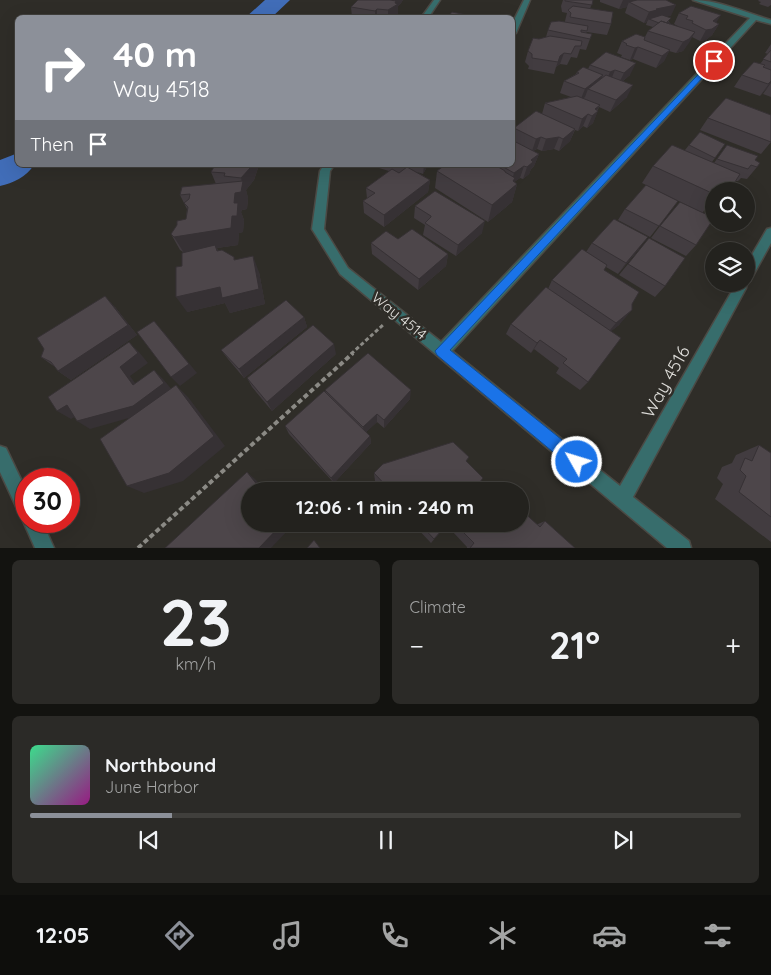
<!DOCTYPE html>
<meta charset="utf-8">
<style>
:root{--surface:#23221e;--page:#2b2a27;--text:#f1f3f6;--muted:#a3a4a4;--line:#403f3c;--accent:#8c9099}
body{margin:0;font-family:Quicksand,sans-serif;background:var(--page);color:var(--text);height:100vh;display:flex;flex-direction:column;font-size:19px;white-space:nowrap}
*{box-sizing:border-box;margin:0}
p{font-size:16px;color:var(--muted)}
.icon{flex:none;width:28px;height:28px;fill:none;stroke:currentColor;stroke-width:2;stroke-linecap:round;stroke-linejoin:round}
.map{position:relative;height:548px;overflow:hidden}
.drawer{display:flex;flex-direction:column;gap:12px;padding:12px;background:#131310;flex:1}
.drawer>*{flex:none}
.banner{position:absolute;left:15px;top:15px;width:500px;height:152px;border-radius:8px;box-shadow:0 5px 20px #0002,0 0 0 1px var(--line);background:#8c9099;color:#fff;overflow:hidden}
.buttons{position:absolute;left:705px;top:182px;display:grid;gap:10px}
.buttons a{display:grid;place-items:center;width:50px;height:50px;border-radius:50%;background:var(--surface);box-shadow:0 5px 20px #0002,0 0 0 1px var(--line);font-size:25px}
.speed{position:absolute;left:15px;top:468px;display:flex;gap:10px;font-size:25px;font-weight:700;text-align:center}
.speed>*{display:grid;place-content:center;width:65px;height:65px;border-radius:50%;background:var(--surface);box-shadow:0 5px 20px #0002,0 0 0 1px var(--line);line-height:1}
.speed .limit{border:8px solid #d22;background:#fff;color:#111}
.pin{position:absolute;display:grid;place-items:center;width:42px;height:42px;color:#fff;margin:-21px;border:2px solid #fff;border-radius:50%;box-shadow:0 1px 5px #0007}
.me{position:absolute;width:55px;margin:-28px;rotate:309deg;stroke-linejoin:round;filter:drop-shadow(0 0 4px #0008)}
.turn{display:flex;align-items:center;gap:18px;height:105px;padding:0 15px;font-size:22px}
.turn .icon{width:65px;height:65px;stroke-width:2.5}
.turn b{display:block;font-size:35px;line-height:42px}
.then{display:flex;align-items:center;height:48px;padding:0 15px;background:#0003;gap:10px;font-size:19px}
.big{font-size:38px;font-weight:700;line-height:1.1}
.drawer .widget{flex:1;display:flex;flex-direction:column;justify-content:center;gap:8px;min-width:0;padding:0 18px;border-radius:8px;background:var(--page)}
.drawer .dial{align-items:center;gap:0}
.dial b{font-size:65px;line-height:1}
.song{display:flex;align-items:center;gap:15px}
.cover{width:60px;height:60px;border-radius:8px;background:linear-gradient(135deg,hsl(150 70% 55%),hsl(310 70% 35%))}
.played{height:5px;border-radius:2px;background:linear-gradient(90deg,var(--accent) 20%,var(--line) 20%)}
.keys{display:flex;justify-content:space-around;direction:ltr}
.heat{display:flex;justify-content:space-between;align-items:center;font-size:28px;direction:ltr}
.drawer .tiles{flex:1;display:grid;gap:12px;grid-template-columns:1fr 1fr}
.widget:last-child{grid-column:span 2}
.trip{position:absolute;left:241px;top:482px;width:288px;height:50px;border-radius:25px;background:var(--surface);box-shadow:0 5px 20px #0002,0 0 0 1px var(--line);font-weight:700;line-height:50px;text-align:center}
.menu{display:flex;height:80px;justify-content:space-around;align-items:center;background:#0e0e0c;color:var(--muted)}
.menu .icon{width:35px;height:35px}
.menu .current{color:var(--accent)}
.menu b{font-size:22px;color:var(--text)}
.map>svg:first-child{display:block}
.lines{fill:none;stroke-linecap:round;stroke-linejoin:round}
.river{fill:#416db8;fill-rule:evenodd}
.minor-casing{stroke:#4b4944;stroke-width:3}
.path-far1{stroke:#8b8a85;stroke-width:3;stroke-dasharray:4 2.5;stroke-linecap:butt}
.path{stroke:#8b8a85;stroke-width:4;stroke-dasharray:5 3;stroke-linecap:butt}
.minor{fill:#376d6c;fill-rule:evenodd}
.wall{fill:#423c40}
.shaded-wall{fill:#363134}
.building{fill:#4d464a;stroke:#363134}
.route{fill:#1a73e8;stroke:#114b97}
.labels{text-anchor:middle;stroke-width:5;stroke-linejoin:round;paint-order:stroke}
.street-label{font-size:15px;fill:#dddcd8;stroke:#2f2d28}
.near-street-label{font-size:18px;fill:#dddcd8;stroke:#2f2d28}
</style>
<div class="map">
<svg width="771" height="548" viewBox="0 0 771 548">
<rect width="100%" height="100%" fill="#2f2d28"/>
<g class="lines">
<!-- river -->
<path class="river" d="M265 0H290L271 18H245Z
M18 153V165H34C26 177 13 183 0 186V160Z"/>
<defs>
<path id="minor" d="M434 0H440L428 18H421Z
M524 0H530L516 33 512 35V24Z
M693 0C719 0 746 13 771 20V24L756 20 452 351 620 486 736 284H746V265L767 229 771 228V243L750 281 747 282 746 288 633 497 689 541 691 548H667L340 274 312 229 320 171 324 165H334L330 171 324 229 348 268 441 342 750 18Z
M0 446 6 448 26 490V521H42L54 548H35L23 521 25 517 20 515 0 472Z"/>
</defs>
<!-- minor casing -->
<use href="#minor" class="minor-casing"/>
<!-- path-far1 -->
<path class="path-far1" d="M351 354 384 324"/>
<!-- path -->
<path class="path" d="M138 548 353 353"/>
<!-- minor -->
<use href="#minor" class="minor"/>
</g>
<!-- wall -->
<path class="wall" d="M358 0H403L401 3 398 6V15L394 18H338L352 17 351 7Z
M563 0H593L590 9 611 24 607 35 587 32 586 33 590 39 586 50 580 49 577 58 571 57 567 65 560 64 556 67 554 74 528 69 529 66 525 62 528 51 539 39 546 37 548 30 565 22V21L567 13 562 12 561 6Z
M600 0H666L671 16H666L670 24 681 28 674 24 679 13 719 24 712 35 706 40 700 41 692 37 683 51 676 53 669 51 664 61 656 68 633 59 630 60 621 57 622 55 617 53 622 41 644 39 648 31 653 27 646 25 647 22 644 23 625 13 627 7 619 9 600 2Z
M759 0H771V5L768 7 759 4 761 2 758 1Z
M771 44V97L763 94 768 87 760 96 734 87 742 75 760 64 768 54 765 53Z
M606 52 630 75 623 81 627 97 610 112 599 107 593 123 587 128 583 126 578 131 575 130 570 141 559 151 554 149 542 151 537 149 533 151 539 154 534 166 531 169 529 174 523 179 520 178 514 182 517 184 512 202 488 222 435 188 437 171 445 165H512V132L514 128 542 114 545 103 571 97 560 93 564 81 576 74 577 72 588 69 590 65Z
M708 118 771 142 761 154 700 130Z
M725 144 712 162 714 163 727 145 755 160 757 167 747 179 741 178 738 181H736L733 185 745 191H714V211L707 207 703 212 696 245 686 256 651 238 660 226 701 212 642 183 653 166 685 150 689 145Z
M369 165H428L423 174 417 172 430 180 428 192 384 227 364 213 363 201 367 199 366 188 389 171Z
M258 168 254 180 246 190 248 198 247 209 242 210 241 212 244 220 243 232 239 233 238 245 217 248 218 251 259 272 265 304 230 313 225 303 187 312 182 266 183 252 180 250 171 234 186 219 187 209 180 195 216 184 211 172Z
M678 201 650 237 618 220 625 209Z
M415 206 482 233 456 256 423 235 425 225 414 218Z
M398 239 448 254 446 266 418 290 372 254 371 243Z
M592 243 639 249 618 274 606 267 604 270 632 304 619 325 611 331 588 382 580 390 556 373 559 368 534 349 531 353 506 334 511 324 548 289 552 280 586 252Z
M628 264 665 286 655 297 619 275Z
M115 307 137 335 71 380 58 371 55 367 41 357Z
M304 317 307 327 244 378 228 359 221 350Z
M336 354 272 411 252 387 247 378Z
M325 390 410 399 384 428 377 422 366 432 370 436 371 443 334 483 289 434 285 426 326 394Z
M759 445 771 453V542L715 499 723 484 717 478 722 467 732 463 736 455Z
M374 473 473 491H384L375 481Z
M545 521 575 548H467V547L452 531 457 524H538Z
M413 524H447L431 543Z"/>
<!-- shaded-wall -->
<path class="shaded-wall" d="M395 0H403L401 3 398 6V15L394 18H388V10L395 6Z
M623 0H648L629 2 627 7 619 9Z
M676 5 671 16 649 19 647 22 644 23 649 12 656 9Z
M377 9V18H375V11Z
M721 15 714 26 719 24 712 35 706 40 700 41 706 30 713 21Z
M695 32 689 43 683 51 676 53 683 42Z
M638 47 633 59 630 60 635 48Z
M670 50 664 61 656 68 662 56Z
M564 53 560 64 556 67 560 56Z
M636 63 630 75 618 85 624 73Z
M615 70 610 82 605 84 610 72Z
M603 75 598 87 588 89 585 97 580 101 585 89Z
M771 81V83L768 87 760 96Z
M633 85 627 97 610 112 616 100Z
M600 105 596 112 598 111 593 123 587 128 595 109Z
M588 114 583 126 578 131 582 119Z
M575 129 570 141 559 151 563 139Z
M541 137 537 149 532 151 536 139Z
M559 137 554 149 542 151 546 139Z
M539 154 534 166 531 169 529 174 523 179 527 167 531 160Z
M252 165H262L258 168 254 180 246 190 248 198 247 209 242 210 241 212 244 220 243 232 239 233 238 245 217 248 223 261 184 253 174 237 232 216 235 193 242 182 241 178Z
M424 165H428L423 174Z
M524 166 520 178 513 183 517 184 512 202 488 222 492 205 511 185 514 173Z
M430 180 428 192 384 227V215Z
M485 221 482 233 456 256 458 245Z
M648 237 639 249 618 274 626 263Z
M448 254 446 266 418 290 419 279Z
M253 256 259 272 265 304 230 313 225 303 187 312 176 297Z
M105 296 115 307 137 335 71 380 58 371Z
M632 310 619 325 604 337 616 323Z
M304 317 307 327 244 378 239 369Z
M163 331 197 373 180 386 171 377Z
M540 340 534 349 531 353 537 343Z
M129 342 139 352 148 363 130 376 143 394 133 385 120 367Z
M334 344 336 354 272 411 267 402Z
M154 370 163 379 173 391 143 414 90 429 77 421 133 406Z
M176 385 188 397 225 446 183 481 144 493 127 486Z
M411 390 410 399 384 428V420Z
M67 405 81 413 71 419 57 411Z
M377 414V422L364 434 363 427Z
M370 436 371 443 334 483 331 478Z
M247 472 256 480 265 491H262Z
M282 524H290L292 526 271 548H259Z"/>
<!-- building -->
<path class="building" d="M358 0H390L396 1 395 3 398 4 388 10 377 9 375 11 351 7Z
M565 0H593L592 5 565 1Z
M637 0H666L676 5 656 9 657 10 649 12 629 2Z
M573 6 613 12 611 24 570 17 571 13 568 10Z
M691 6 721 15 713 21 719 24 712 29 706 30 692 23 693 21 686 19 688 16 679 13Z
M452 12 482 18H447Z
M340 15 353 18H338Z
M662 15 671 18 667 22 670 23V24L661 21 659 23 649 19Z
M559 21 588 26 587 31 581 30V32L592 34 590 39 548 30 551 22Z
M661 21 695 32 689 39 683 42 648 31Z
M636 34 645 37 644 40 670 50 662 56 638 47 635 48 626 45 627 44 622 41Z
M550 36 582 41 581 46H575L571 54 564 53 560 56 558 62 532 58V54L528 51 533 38 539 39Z
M771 50V62L763 59Z
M606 52 636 63 624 73 615 70 610 72 590 65Z
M754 62 765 65 763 67 771 70V81L768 84 742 75Z
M583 67 603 75 585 89 564 81 579 73 577 72Z
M606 75 633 85 616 100 588 89Z
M577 96 600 105 595 109 598 111 592 116 588 114 582 119 545 103Z
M726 98 771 115V142L708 118Z
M536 111 575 129 563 139 559 137 546 139 541 137 536 139 514 128Z
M700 132 725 144 715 158 689 145Z
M512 140 539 154 531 160 533 162 527 167 524 166 514 173 500 165H512Z
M672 145 740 174 733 185 745 190V191H723L721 190 720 191H714V194L653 166Z
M727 145 758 156 755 160 760 163 757 167 751 165 748 169 717 159Z
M215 165H252L250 168 241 178 224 176 225 173 211 172Z
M445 165H495L505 171V172L515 178 513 181 517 184 492 205 437 171Z
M407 167 430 180 384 215 363 201 375 193 366 188 392 169 399 173Z
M243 181 241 192 235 193 234 203H238L237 216H232L231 228 174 237 171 234 177 225V221L186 219 188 207 184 203 189 199 190 194 180 195 182 187Z
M646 185 678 201 659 226 625 209Z
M435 191 485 221 458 245 425 223 431 217V216L415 206Z
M680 202 714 218 696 245 660 226Z
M614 219 648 237 626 263 592 243Z
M412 229 448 254 419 279 371 243 386 231 398 239Z
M649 238 685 258 665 286 628 264Z
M215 245 217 251 222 250 234 257V260L253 256 259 289 222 298 220 287 176 297V267L182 266V253Z
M582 249 607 265 604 270 639 292 632 304V310L616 323 552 280Z
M546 287 621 338 588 382 563 363 567 359 540 340 537 343 511 324Z
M105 296 128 325 58 371 51 362 41 357 44 349 37 338Z
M286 300 304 317 239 369 221 350Z
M154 321 189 364 171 377 137 332Z
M313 325 334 344 267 402 247 378Z
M129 342 138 353 120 367 133 385 154 370 164 383 133 406 77 421 67 405 57 411 48 397Z
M368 353 411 390 384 420 377 414 363 427 325 390Z
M176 385 214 436 169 473 127 486 100 439Z
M324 391 370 436 331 478 285 426Z
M453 442 469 457 466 461 483 478 473 491H391L374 473 383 464Z
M759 445 771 453V517L739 492 746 476 740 470 745 458 752 461Z
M247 472 262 491H250V524H282L259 548H165Z
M520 509 540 527 545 521 575 548H470L474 543 457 526 458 524H520Z
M420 524H447L434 539Z
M314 540 320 548H307Z"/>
<!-- route -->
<path class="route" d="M714 58 718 61 717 62 450 350 582 456 584 462 582 467 577 469 571 467 437 355 435 351Z"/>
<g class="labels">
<!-- street labels -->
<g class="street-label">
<text transform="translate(399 316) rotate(39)" y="5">Way 4514</text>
</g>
<!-- near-street labels -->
<g class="near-street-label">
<text transform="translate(666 382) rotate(-61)" y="6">Way 4516</text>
</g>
</g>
</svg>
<div class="buttons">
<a><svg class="icon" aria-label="search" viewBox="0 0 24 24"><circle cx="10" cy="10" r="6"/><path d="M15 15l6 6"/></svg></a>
<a><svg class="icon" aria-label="layers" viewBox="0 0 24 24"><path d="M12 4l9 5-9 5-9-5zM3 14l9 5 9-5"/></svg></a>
</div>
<div class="speed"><div class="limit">30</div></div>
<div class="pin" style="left:714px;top:61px;background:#d93025"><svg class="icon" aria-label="arrive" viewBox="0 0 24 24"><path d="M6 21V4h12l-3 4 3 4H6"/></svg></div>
<svg class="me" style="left:577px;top:462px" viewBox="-20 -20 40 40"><circle r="17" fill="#1a73e8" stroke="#fff" stroke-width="3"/><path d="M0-11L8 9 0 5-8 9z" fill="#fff"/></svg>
<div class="trip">12:06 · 1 min · 240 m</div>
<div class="banner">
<div class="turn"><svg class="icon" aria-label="right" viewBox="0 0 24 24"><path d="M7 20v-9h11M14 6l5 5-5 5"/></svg><div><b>40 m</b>Way 4518</div></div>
<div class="then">Then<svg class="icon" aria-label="arrive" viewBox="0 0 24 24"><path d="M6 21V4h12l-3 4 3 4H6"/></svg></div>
</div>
</div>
<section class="drawer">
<div class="tiles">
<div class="widget dial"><b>23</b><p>km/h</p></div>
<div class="widget"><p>Climate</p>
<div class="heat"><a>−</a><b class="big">21°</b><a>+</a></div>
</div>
<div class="widget">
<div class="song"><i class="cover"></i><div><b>Northbound</b><p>June Harbor</p></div></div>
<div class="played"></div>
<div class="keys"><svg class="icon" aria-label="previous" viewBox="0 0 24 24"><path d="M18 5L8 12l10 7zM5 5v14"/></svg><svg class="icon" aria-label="pause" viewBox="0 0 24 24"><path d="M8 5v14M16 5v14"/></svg><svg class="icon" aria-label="next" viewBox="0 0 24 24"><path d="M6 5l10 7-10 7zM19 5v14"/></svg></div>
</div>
</div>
</section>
<nav class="menu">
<b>12:05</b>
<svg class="icon current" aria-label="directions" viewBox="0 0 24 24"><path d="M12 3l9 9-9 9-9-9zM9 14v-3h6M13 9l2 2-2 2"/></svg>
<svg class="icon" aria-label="music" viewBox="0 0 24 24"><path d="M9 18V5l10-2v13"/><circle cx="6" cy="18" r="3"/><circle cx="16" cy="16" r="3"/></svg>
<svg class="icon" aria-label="phone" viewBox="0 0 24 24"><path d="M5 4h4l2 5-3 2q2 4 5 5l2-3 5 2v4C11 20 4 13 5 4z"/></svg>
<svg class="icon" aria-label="climate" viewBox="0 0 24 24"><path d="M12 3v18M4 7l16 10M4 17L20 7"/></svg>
<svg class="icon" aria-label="car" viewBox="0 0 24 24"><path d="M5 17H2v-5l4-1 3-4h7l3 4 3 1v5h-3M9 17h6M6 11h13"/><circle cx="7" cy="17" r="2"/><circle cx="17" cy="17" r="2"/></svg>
<svg class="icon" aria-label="filters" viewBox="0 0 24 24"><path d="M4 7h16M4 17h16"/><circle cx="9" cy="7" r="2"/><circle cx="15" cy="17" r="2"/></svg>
</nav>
